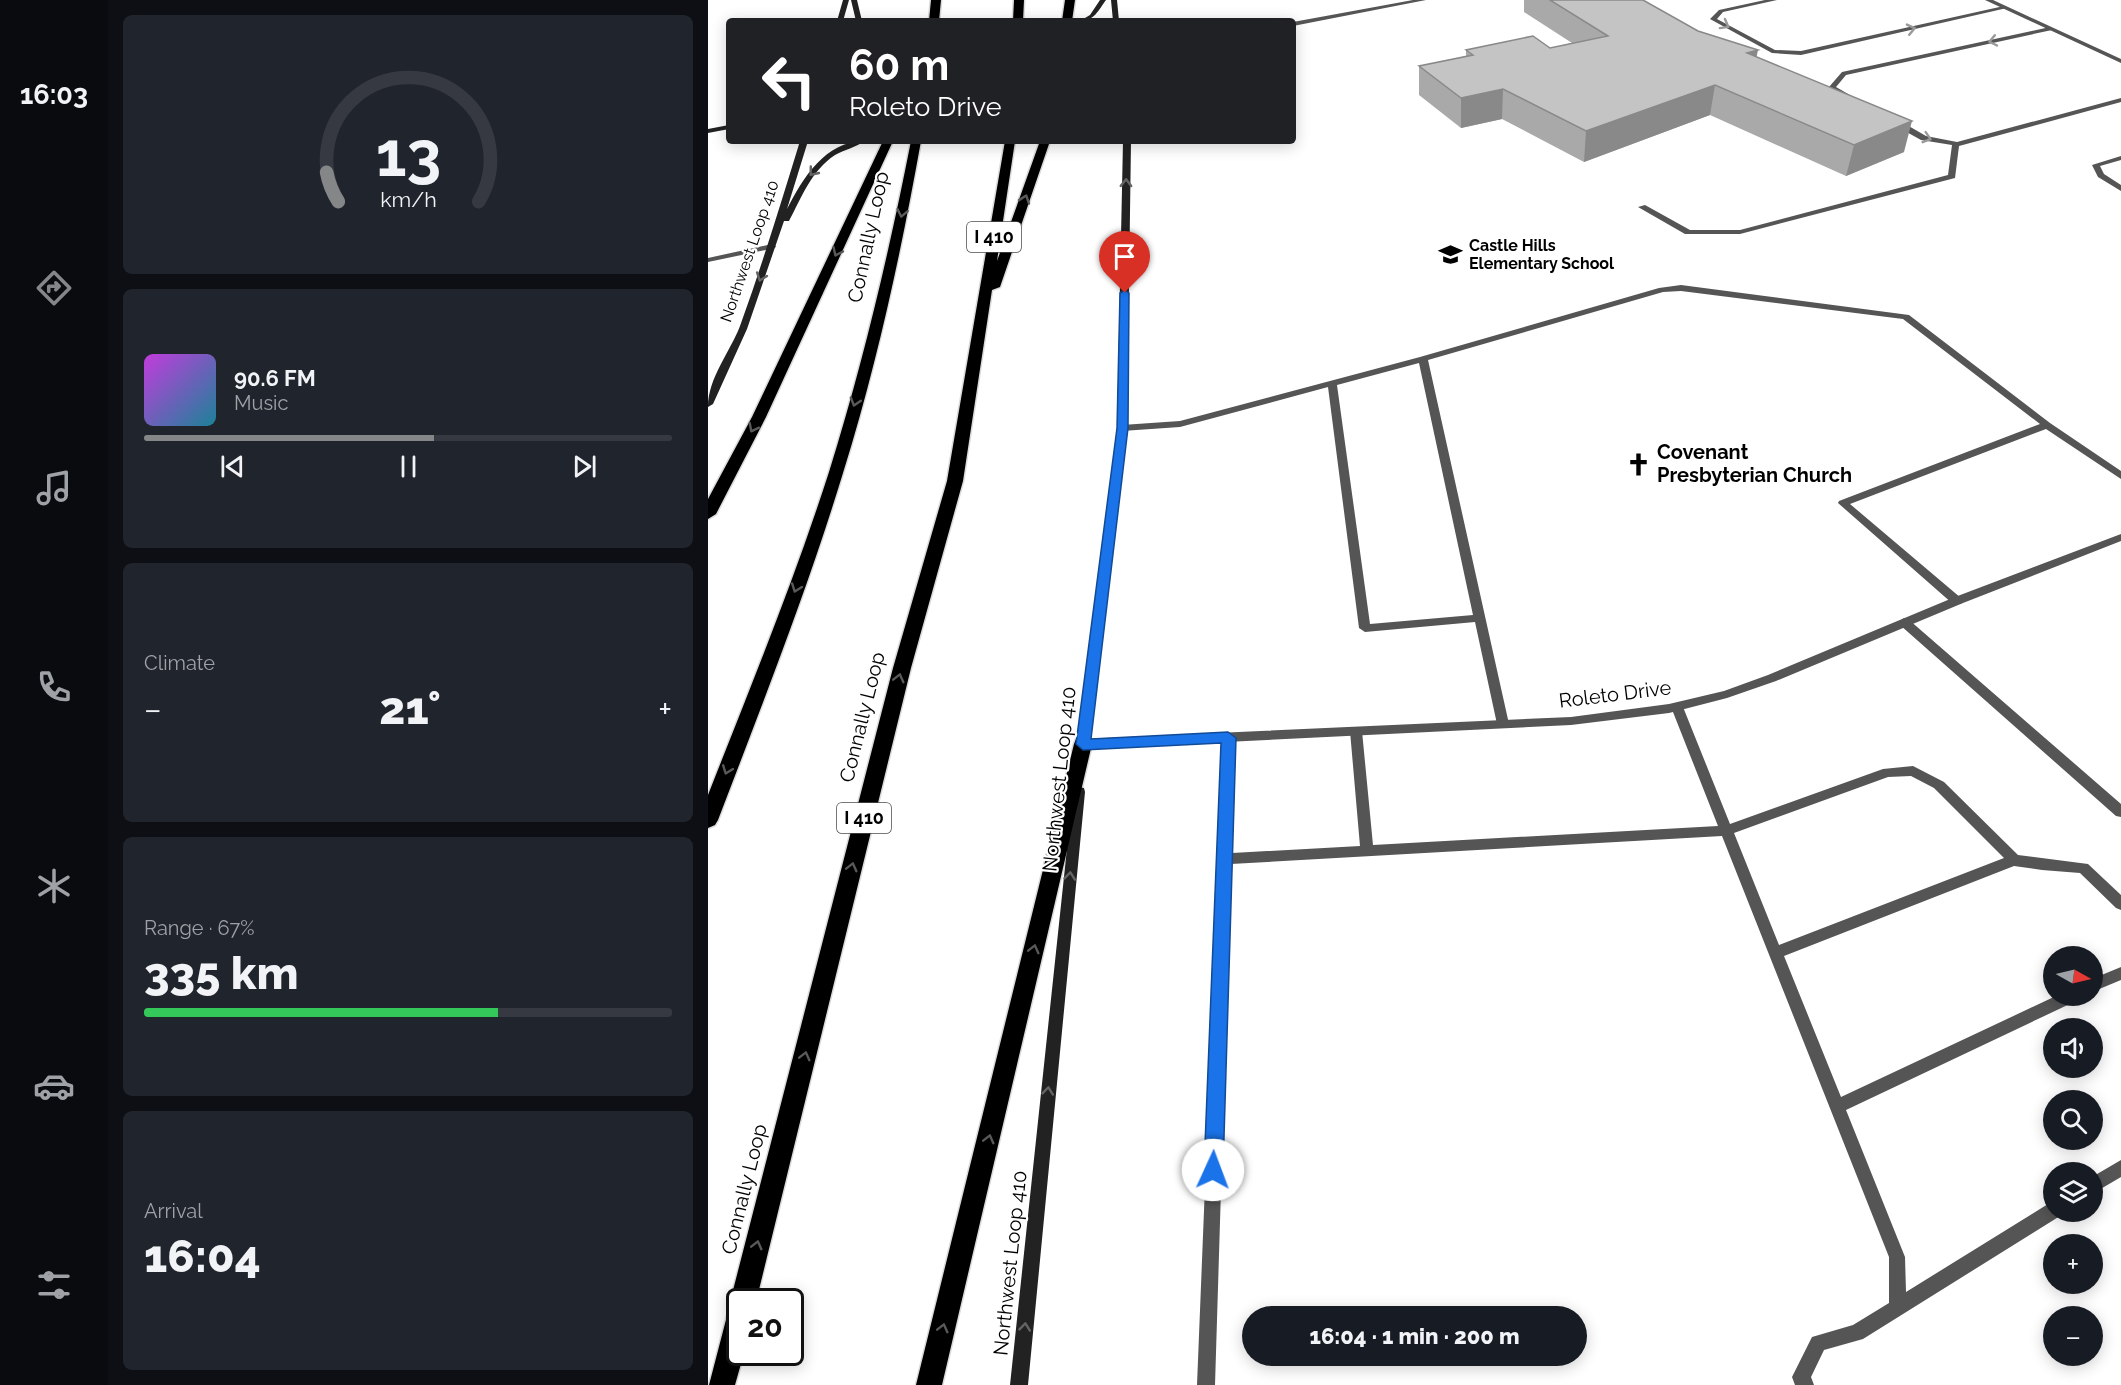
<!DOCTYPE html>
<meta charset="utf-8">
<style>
:root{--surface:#171b24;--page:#20242c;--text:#f1f3f6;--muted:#9ea1a6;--line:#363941;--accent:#858687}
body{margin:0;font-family:Raleway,sans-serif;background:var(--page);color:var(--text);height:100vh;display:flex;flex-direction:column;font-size:22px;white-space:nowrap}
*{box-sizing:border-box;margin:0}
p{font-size:20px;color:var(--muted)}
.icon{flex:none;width:33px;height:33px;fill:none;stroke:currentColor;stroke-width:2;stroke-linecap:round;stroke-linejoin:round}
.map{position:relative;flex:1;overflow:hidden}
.panel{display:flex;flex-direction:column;gap:15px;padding:15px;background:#0d0f14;width:600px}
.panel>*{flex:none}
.guide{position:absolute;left:18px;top:18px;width:570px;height:126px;border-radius:6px;box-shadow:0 3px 15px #0003;background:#202124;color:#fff;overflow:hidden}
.needle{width:39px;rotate:98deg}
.fabs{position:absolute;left:1335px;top:946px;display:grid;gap:12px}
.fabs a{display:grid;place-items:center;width:60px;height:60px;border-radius:50%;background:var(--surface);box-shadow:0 3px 15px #0003;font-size:30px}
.speed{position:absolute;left:18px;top:1288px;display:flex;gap:12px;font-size:30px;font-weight:700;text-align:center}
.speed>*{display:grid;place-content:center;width:78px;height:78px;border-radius:50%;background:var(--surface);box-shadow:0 3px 15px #0003;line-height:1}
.speed .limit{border:3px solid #111;border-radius:9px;background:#fff;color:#111}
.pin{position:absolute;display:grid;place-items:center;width:51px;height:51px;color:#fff;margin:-62px -26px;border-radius:50% 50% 50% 0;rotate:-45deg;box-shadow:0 0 6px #0007}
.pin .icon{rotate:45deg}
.me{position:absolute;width:66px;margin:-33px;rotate:2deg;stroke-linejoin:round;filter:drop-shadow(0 0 4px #0008)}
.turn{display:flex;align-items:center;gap:21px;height:126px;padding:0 24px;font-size:27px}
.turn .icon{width:78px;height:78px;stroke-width:2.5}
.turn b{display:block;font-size:42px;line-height:51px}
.big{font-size:45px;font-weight:800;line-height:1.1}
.panel .card{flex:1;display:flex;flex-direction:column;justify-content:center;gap:9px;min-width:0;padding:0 21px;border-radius:9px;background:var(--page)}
.panel .dial{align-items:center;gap:0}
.dial svg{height:156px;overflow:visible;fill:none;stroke:var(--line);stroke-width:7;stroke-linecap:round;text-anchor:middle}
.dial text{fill:var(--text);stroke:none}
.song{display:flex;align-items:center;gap:18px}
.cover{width:72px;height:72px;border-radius:9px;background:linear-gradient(135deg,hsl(290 70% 55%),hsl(190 70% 35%))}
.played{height:6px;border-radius:3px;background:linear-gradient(90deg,var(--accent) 55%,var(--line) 55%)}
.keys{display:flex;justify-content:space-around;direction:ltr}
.heat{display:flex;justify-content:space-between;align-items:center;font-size:33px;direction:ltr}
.charge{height:9px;border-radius:4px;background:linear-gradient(90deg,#34c759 67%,var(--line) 0)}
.trip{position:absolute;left:534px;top:1306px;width:345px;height:60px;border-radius:30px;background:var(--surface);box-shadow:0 3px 15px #0003;font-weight:800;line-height:60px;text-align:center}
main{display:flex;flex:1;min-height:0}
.dock{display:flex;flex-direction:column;width:108px;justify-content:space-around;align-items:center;background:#090b0e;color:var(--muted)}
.dock .icon{width:42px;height:42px}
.dock .selected{color:var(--accent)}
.dock b{font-size:27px;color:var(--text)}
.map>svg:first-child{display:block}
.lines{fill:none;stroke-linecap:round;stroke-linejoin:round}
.highway-casing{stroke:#dbdbdb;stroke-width:3}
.lane{fill:#555;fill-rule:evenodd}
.street{fill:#555;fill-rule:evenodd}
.secondary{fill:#222;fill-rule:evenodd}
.highway{fill:#000;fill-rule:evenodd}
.wall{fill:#a9a9a9}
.shaded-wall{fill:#898989}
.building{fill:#c4c4c4;stroke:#898989;stroke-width:1.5}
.oneway{stroke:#999}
.oneway2{stroke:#646464}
.oneway3{stroke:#595959}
.route{fill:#1a73e8;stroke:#114b97;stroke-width:1.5}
.labels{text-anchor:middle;stroke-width:4.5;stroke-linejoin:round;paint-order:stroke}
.far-poi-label{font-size:16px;font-weight:bold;fill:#000;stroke:#fff;text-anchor:start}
.far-street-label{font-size:16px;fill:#000;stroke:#fff}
.shield{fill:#fff;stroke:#4c4c4c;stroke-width:1.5}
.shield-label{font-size:18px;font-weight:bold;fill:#000}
.street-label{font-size:20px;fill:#000;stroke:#fff}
.poi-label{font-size:20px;font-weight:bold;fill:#000;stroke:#fff;text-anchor:start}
</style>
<main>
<nav class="dock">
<b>16:03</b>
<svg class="icon selected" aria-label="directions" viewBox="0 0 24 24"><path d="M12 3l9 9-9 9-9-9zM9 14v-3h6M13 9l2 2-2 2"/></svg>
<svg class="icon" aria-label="music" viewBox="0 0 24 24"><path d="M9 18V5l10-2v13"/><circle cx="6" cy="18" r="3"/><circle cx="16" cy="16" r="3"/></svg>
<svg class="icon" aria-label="phone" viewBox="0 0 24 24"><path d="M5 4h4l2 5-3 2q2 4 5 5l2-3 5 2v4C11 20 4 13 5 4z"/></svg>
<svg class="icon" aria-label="climate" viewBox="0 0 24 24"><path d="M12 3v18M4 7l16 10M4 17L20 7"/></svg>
<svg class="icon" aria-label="car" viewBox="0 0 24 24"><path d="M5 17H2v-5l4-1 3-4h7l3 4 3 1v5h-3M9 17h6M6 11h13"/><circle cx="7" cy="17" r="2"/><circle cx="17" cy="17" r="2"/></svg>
<svg class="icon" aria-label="filters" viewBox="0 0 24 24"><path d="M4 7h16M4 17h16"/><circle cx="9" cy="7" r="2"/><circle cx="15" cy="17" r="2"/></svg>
</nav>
<section class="panel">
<div class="card dial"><svg viewBox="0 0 100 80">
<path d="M14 69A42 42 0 1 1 86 69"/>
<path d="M14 69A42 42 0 0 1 8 54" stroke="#858687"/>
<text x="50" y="56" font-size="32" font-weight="700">13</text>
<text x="50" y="72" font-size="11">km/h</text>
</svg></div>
<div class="card">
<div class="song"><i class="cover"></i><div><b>90.6 FM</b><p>Music</p></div></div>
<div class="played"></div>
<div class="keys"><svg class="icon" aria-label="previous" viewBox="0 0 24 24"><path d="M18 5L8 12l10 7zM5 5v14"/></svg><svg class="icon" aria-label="pause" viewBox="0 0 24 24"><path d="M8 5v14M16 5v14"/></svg><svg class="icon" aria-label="next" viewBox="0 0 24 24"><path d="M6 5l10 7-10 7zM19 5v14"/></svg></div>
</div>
<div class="card"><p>Climate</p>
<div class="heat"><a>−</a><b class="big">21°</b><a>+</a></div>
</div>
<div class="card"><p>Range · 67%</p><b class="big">335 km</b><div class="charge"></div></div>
<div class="card"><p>Arrival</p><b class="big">16:04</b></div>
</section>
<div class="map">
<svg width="1413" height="1385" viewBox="0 0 1413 1385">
<rect width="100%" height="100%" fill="#fff"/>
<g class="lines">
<defs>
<path id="highway" d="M223 0H233L231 21H221Z
M306 0H316L315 21H305Z
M357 0H367L364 21H354Z
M175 141H185L58 417 8 514 0 519V499L44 417Z
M203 141H213C193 253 169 364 135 473 99 591 54 705 10 820L7 825 0 828V795C42 688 86 581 121 472 155 363 181 253 203 141Z
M297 141H307L289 261 332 141H342L292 287 284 290 255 481 203 668 48 1302H32V1353H36L27 1385H1L19 1316 24 1306 22 1302 185 668 239 481Z
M375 737 382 739 384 744 234 1385H208L366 744 368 739Z"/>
</defs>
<!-- highway casing -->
<use href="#highway" class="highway-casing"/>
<!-- lane -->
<path class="lane" d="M1057 0H1069L1015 12 1009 19 1067 50 1093 51 1296 6 1299 8 1093 55 1064 53 1002 19 1011 10Z
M1342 27 1344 28V30L1138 75 1128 87 1147 98V100H1143L1121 87 1134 72Z
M1413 98V102L1251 146 1247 178 1032 234H977L930 207 937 205 982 230H1032L1240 175 1244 145 1213 140 1186 125V121H1192L1218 136 1249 142Z
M1413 156V160L1392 166 1396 174 1413 185V191L1390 177 1384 165Z
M64 244 68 246 67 248 0 262V258Z
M973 285 1201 315 1342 423 1413 471V479L1338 429 1142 504 1253 598 1255 601 1253 604H1245L1130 503 1131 501 1332 424 1195 319 973 291 955 292 720 360 801 724 799 727H791L789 724 767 622 657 632 651 628 620 387 472 427 414 431 409 428 414 425 472 421 712 357 951 288ZM711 363 765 615 662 624 629 385Z
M1196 618 1200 619 1413 804V817L1408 816 1192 625 1190 622Z
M969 703 975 707 1022 824 1175 769 1205 766 1236 782 1310 855 1380 864 1413 895V910L1408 908 1372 873 1334 870 1306 866 1076 956 1133 1097 1348 996H1370L1368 1001 1138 1110 1197 1257 1198 1292 1340 1204 1346 1202V1212H1353L1352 1216 1155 1339 1116 1350 1103 1377 1106 1385H1087L1084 1377 1104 1337 1145 1325 1181 1303V1257L1014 836 523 864 507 1385H489L515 738 517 735H525L527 738 524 853 652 846 642 731 644 728H652L654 731 665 845 1010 826 963 707ZM1203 776 1226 788 1296 858 1071 945 1026 833 1180 777Z
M1413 967V980L1384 992V979Z
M1413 1160V1177L1384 1194V1177Z"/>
<!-- street -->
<path class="street" d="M705 0H718L585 26V22Z
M1277 0H1285L1413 59V63Z
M1413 534V541L1255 603 1068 681 1019 698 961 713 863 725 375 749 371 747 369 744 371 741 375 739 863 717 961 704 1016 691 1060 675 1247 597Z"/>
<!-- secondary -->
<path class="secondary" d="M135 0H141L135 21H129Z
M143 0H149L154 21H148Z
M392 0H398C390 11 386 21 372 21L382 15Z
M403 0H409L411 21H405Z
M21 125V129L0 133V129Z
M92 141H100L79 209C95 178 117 141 157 141 148 147 136 150 127 155 103 171 94 197 81 221H76L39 329 5 404 0 407C0 378 22 352 32 326 54 265 73 203 92 141Z
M415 141H423L419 428 380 754 378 757H370L368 754 409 428Z
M371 787 376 788 377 792 320 1385H302L365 792 366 788Z"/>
<!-- highway -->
<use href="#highway" class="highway"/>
</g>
<!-- wall -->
<path class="wall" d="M816 0H935L990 31 1048 57 1196 152 1138 176 1002 115 876 162 794 119 753 128 711 95V66L758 56V50L842 48 864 43 816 12Z"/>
<!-- shaded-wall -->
<path class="shaded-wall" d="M1050 50 1044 79 1039 53Z
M1007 85 1002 115 876 162 878 131Z
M795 89 794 119 753 128V98Z
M1204 121 1196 152 1138 176 1146 145Z"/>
<!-- building -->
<path class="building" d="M842 0H935L990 31 1050 50 1039 53 1204 121 1146 145 1007 85 878 131 795 89 753 98 711 66 765 55 758 50 825 36 842 48 900 36Z"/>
<!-- one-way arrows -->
<defs><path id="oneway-chevron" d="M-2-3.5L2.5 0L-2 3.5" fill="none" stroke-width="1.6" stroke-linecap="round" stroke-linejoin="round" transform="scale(1.5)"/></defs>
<g class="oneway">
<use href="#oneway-chevron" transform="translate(1017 25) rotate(29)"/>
<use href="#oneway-chevron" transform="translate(1203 29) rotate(-13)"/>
<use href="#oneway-chevron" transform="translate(1285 41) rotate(168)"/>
<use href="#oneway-chevron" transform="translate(1219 138) rotate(17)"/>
</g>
<g class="oneway2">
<use href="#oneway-chevron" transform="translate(105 172) rotate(129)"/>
<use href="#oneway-chevron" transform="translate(418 183) rotate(-89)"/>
<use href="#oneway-chevron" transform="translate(53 277) rotate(110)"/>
<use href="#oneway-chevron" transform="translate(362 876) rotate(-84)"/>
<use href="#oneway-chevron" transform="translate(340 1091) rotate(-84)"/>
<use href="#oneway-chevron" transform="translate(317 1327) rotate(-84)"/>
</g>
<g class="oneway3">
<use href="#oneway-chevron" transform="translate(317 199) rotate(-71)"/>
<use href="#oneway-chevron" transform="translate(194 213) rotate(101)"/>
<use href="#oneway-chevron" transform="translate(129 252) rotate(115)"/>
<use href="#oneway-chevron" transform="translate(147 402) rotate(107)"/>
<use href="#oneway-chevron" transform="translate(45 428) rotate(117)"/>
<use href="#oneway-chevron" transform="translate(88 588) rotate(110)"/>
<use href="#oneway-chevron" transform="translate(191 678) rotate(-76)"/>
<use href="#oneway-chevron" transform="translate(19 770) rotate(111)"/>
<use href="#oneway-chevron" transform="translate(144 867) rotate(-76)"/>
<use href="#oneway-chevron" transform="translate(326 949) rotate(-76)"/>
<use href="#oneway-chevron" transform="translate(97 1056) rotate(-76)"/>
<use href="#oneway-chevron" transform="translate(281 1139) rotate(-76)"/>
<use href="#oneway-chevron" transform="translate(49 1245) rotate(-76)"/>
<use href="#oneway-chevron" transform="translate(235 1328) rotate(-76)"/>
</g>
<!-- route -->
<path class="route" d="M417 290 421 293 420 428 383 739 520 732 528 738 515 1170 512 1176 505 1179 499 1176 496 1170 513 743 375 750 368 744 409 428 412 293Z"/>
<!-- icons -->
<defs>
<symbol id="school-bare" viewBox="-9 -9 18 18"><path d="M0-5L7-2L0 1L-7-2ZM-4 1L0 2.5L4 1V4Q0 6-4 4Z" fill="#000" stroke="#fff" stroke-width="2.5" paint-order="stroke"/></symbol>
<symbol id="church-bare" viewBox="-9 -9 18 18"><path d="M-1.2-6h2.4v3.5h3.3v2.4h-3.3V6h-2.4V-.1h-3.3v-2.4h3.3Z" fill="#000" stroke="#fff" stroke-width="2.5" paint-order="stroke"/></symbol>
</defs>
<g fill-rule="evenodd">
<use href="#school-bare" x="726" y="238" width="33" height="33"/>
<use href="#church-bare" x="914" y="448" width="33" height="33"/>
</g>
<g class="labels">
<!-- far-poi labels -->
<g class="far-poi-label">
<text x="761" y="251">Castle Hills<tspan x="761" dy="18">Elementary School</tspan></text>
</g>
<!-- far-street labels -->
<g class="far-street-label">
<text transform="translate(41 251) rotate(-71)" y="6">Northwest Loop 410</text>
</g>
<!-- shield labels -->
<g class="shield">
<rect x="259" y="222" width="54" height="30" rx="4.5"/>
<rect x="129" y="803" width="54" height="30" rx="4.5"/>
</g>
<g class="shield-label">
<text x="286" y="243">I 410</text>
<text x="156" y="824">I 410</text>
</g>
<!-- street labels -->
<g class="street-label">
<text transform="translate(160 237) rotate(-78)" y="7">Connally Loop</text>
<text transform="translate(907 694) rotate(-7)" y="7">Roleto Drive</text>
<text transform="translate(154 717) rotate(-76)" y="7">Connally Loop</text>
<text transform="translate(351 779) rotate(-84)" y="7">Northwest Loop 410</text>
<text transform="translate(36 1189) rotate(-76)" y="7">Connally Loop</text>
<text transform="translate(302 1263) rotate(-84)" y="7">Northwest Loop 410</text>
</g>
<!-- poi labels -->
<g class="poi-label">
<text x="949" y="459">Covenant<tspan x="949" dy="23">Presbyterian Church</tspan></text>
</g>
</g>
</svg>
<div class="fabs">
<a><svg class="needle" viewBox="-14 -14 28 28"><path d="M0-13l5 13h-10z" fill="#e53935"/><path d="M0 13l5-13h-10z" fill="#9ea1a6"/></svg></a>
<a><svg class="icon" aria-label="sound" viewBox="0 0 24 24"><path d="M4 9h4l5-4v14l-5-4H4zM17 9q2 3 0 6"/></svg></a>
<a><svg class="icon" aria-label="search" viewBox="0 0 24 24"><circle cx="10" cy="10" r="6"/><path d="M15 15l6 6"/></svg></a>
<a><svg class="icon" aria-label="layers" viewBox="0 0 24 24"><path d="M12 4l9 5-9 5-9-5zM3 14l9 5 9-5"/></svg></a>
<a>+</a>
<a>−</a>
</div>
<div class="speed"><div class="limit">20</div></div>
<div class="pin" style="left:417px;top:293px;background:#d93025"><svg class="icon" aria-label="arrive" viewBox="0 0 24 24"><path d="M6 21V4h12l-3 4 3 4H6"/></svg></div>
<svg class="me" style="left:505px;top:1170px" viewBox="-20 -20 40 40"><circle r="19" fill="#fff"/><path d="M0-13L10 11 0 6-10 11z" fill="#1a73e8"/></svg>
<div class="trip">16:04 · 1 min · 200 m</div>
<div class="guide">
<div class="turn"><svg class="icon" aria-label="left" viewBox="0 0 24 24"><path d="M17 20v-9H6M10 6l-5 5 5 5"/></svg><div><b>60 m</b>Roleto Drive</div></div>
</div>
</div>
</main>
